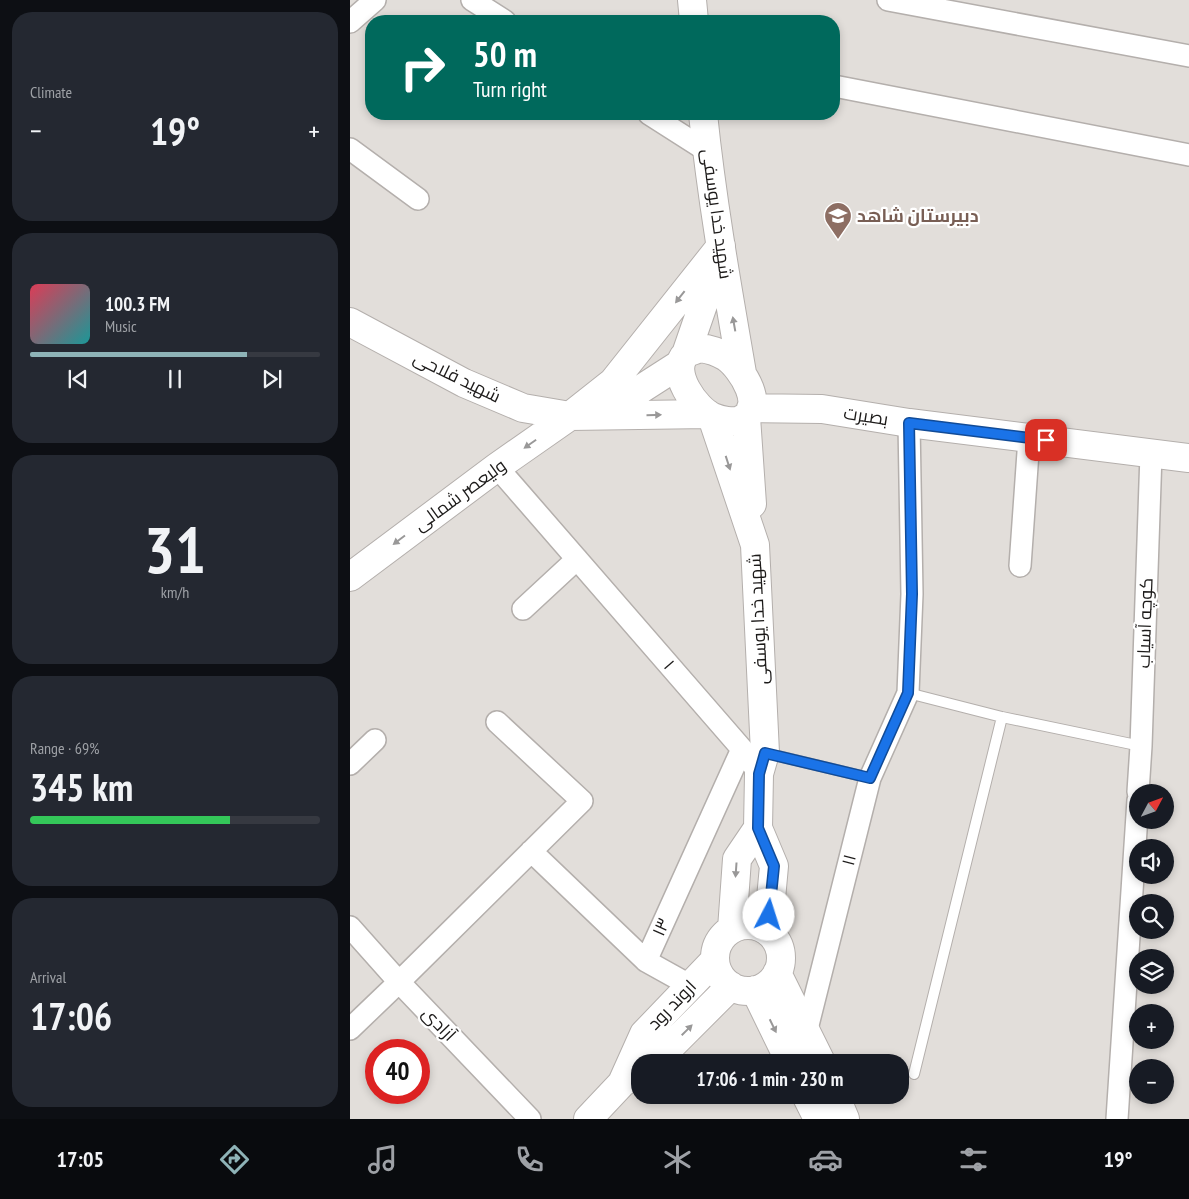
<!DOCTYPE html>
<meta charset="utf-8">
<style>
:root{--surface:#171b24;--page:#242831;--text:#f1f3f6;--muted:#9ea1a6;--line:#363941;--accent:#8eb3b7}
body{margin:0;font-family:"PT Sans Narrow",Cairo,sans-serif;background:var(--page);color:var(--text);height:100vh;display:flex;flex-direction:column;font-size:19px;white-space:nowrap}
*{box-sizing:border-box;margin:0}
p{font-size:16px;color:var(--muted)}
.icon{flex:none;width:28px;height:28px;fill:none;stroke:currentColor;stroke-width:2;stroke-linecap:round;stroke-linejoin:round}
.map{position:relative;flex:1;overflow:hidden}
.panel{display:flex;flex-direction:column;gap:12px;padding:12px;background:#0d0f14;width:350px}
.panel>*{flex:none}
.top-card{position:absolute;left:15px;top:15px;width:475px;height:105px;border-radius:20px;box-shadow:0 2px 8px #0003;background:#00695c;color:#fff;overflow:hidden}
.needle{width:32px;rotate:49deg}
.tools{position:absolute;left:779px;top:784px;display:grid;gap:10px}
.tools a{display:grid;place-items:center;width:45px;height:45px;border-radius:50%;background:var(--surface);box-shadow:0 2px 8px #0003;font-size:25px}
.speed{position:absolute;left:15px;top:1039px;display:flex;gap:10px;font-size:25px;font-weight:700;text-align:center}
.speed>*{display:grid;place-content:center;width:65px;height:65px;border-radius:50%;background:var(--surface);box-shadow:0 2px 8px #0003;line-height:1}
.speed .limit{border:8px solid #d22;background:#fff;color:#111}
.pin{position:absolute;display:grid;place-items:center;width:42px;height:42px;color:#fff;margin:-21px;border-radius:10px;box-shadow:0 2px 8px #0006}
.me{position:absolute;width:55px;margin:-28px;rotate:5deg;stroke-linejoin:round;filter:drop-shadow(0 0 4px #0008)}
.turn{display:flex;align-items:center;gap:18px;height:105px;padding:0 25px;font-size:22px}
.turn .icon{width:65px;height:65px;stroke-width:2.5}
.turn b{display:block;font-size:35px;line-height:42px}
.big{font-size:38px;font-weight:700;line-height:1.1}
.panel .card{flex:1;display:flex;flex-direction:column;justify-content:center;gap:8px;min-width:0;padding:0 18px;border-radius:20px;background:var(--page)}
.panel .dial{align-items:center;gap:0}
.dial b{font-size:65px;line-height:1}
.song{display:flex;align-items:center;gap:15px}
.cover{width:60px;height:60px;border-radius:8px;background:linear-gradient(135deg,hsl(350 70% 55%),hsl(180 70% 35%))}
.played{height:5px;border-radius:2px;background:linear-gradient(90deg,var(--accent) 75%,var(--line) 75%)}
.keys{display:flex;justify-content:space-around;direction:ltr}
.heat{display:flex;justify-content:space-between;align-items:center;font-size:28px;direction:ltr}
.charge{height:8px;border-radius:4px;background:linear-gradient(90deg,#34c759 69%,var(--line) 0)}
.trip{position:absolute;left:281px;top:1054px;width:278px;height:50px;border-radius:20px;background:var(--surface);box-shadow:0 2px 8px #0003;font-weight:700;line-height:50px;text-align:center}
.menu{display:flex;height:80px;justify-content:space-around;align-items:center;background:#090b0e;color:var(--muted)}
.menu .icon{width:35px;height:35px}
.menu .selected{color:var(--accent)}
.menu b{font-size:22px;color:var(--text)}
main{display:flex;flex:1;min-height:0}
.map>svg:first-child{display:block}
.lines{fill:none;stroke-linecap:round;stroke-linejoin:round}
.lane-casing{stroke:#b4afac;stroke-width:12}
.street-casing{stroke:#b4afac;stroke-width:24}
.secondary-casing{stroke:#b4afac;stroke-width:30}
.lane{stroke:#fff;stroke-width:10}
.street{stroke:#fff;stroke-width:21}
.secondary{stroke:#fff;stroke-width:28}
.oneway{fill:#999898}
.route-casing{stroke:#114b97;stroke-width:12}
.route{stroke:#1a73e8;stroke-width:9}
.labels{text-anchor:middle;stroke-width:4.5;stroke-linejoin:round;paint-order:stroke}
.street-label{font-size:18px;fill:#1c1a19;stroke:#fff}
.education-label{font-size:18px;font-weight:bold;fill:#785e54;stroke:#fff;text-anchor:start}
</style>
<main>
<section class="panel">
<div class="card"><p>Climate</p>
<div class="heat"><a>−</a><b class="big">19°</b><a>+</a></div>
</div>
<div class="card">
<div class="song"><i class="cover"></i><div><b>100.3 FM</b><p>Music</p></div></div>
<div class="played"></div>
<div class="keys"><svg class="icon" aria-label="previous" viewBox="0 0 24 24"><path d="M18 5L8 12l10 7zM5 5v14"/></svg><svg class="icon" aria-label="pause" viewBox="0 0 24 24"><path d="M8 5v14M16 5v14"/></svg><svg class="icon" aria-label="next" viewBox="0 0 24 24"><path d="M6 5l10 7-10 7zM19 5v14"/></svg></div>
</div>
<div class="card dial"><b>31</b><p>km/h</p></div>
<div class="card"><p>Range · 69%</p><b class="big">345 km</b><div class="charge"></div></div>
<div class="card"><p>Arrival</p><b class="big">17:06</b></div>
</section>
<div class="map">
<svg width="839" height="1119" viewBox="0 0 839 1119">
<rect width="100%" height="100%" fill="#e2deda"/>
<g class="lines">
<defs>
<path id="lane" d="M558 693 652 717 791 746
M416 753 520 778
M564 1074 652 717"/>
<path id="street" d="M122 0 155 21
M538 0 839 56
M0 22 25 0
M484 86 839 155
M299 114 357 151
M0 149 68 199
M147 467 392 749 409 774
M670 566 679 438
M173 609 227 559
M0 764 25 740
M788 792 791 746 801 454
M181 851 296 961 392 749
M0 927 49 982 180 1119
M296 961 341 986
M0 1029 49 982 232 801 147 722
M456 1033 520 778 558 693 562 594 559 423
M767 1119 788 800"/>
<path id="secondary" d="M342 0 344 21
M353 114C362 201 377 286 392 373
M0 322 114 383 173 408 220 416 358 414
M350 348C359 349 368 352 376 357 392 368 418 409 390 420 383 423 370 420 363 417 346 410 318 371 336 354 340 351 346 350 350 348Z
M336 354 354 302 367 259
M245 408 277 398 330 364
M401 408 472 409 559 423 839 458
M362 417 405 545 415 753 409 774 408 828 424 866 418 931
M396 417 402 504
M0 577 147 467 220 416 263 382 371 246
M365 958a33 33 0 1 1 66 0a33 33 0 1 1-66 0Z
M382 929 387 859 408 828
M427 973 471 1062
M405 990 440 1062
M301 1062 315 1052 381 986
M272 1083 294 1034 365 960
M456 1095 468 1119
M485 1095 495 1119
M238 1119 272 1083 288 1072"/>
</defs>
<!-- lane casing -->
<use href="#lane" class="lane-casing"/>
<!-- street casing -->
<use href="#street" class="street-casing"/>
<!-- secondary casing -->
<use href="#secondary" class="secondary-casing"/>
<!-- lane -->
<use href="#lane" class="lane"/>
<!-- street -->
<use href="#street" class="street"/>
<!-- secondary -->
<use href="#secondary" class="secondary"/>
</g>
<!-- one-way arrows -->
<defs><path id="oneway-solid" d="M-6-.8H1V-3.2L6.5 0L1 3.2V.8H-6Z" transform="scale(1.25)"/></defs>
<g class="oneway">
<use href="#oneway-solid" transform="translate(330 297) rotate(128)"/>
<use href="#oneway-solid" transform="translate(384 324) rotate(-100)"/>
<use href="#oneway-solid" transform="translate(304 415) rotate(-1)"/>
<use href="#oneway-solid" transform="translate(180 444) rotate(145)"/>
<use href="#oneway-solid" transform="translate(378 463) rotate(72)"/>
<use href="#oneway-solid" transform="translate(49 540) rotate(143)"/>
<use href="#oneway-solid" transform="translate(386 870) rotate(94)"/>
<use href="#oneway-solid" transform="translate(423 1026) rotate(64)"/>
<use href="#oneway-solid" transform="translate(337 1030) rotate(-45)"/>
</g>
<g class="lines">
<defs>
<path id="route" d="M419 915 424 866 408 828 409 774 415 753 520 778 558 693 562 594 559 423 696 440"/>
</defs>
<!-- route casing -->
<use href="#route" class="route-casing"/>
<!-- route -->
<use href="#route" class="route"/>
</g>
<!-- icons -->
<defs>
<symbol id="school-pin" viewBox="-11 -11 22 30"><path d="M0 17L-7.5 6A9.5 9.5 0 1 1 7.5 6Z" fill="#8d6e63" stroke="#fff"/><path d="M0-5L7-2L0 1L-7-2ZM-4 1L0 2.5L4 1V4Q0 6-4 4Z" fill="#fff"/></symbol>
</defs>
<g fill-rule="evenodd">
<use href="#school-pin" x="472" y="200" width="32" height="43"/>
</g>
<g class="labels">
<!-- street labels -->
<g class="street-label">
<text transform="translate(367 214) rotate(82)" y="6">شهید خدا یوسفی</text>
<text transform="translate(107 377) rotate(26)" y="6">شهید فلاحی</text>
<text transform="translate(516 416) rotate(9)" y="6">بصیرت</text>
<text transform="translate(110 495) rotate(-36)" y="6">ولیعصر شمالی</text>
<text transform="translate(408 619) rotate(-93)" y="6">شهید خدا یوسفی</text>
<text transform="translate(795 623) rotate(-88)" y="6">کوچه آسیاب</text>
<text transform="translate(319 665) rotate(49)" y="6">۱</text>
<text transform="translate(499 860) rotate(-76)" y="6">۱۱</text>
<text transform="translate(311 927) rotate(-66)" y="6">۱۳</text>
<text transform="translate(322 1005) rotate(-46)" y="6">اروند رود</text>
<text transform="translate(89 1024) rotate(46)" y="6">آزادی</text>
</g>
<!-- education labels -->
<g class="education-label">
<text x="507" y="222">دبیرستان شاهد</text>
</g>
</g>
</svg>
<div class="tools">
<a><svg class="needle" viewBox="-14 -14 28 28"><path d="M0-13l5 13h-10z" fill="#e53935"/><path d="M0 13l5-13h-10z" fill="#9ea1a6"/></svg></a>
<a><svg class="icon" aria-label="sound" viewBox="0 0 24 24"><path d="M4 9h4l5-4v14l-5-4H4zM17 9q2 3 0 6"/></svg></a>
<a><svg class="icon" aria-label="search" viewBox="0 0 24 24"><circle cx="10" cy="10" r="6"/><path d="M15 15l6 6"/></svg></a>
<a><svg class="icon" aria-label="layers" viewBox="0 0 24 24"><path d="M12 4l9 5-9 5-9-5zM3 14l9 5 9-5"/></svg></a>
<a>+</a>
<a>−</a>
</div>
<div class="speed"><div class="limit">40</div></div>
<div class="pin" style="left:696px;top:440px;background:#d93025"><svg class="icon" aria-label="arrive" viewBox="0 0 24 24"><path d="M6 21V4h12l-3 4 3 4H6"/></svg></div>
<svg class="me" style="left:419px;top:915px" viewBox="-20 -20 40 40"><circle r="19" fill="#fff"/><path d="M0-13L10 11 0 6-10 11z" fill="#1a73e8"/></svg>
<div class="trip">17:06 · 1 min · 230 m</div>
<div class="top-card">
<div class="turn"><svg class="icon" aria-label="right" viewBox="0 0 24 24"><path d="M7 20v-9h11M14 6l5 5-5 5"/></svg><div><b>50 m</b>Turn right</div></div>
</div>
</div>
</main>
<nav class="menu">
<b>17:05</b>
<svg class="icon selected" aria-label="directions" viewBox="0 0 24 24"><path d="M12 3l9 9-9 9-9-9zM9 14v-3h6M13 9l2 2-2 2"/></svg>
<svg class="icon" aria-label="music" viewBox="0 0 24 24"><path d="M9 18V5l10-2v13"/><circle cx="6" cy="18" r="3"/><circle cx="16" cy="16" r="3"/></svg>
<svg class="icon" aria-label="phone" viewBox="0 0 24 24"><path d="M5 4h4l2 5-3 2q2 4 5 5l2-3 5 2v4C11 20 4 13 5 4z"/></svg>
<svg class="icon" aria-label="climate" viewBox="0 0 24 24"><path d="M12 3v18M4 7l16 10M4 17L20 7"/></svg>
<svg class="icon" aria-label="car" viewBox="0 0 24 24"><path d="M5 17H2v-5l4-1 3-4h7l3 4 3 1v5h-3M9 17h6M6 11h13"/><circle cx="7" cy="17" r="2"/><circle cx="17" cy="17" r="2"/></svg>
<svg class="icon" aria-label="filters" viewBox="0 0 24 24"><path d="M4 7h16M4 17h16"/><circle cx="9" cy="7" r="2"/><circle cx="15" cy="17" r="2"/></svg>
<b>19°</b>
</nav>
